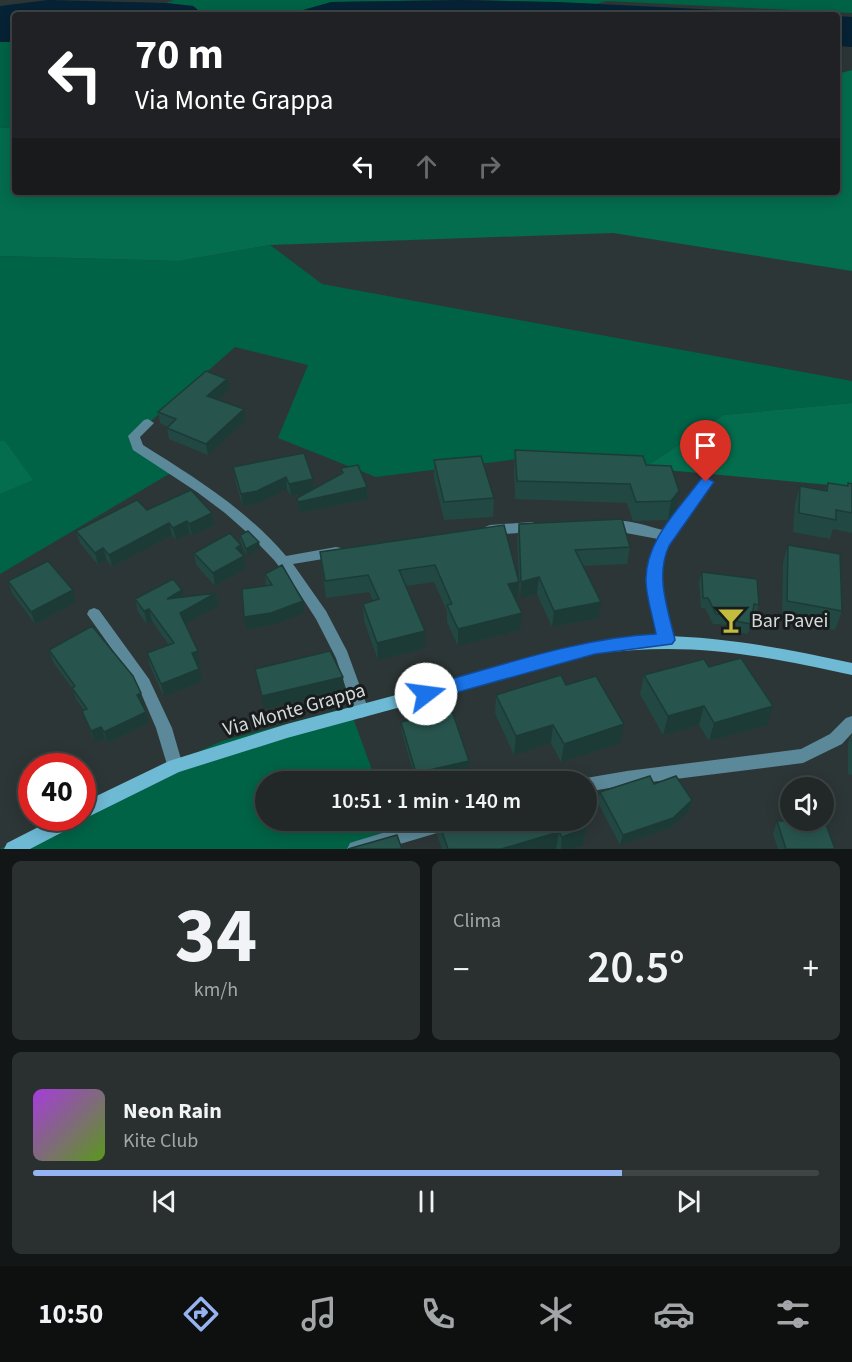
<!DOCTYPE html>
<html lang="it">
<meta charset="utf-8">
<style>
:root{--surface:#222828;--page:#2a3030;--text:#f1f3f6;--muted:#a2a6a8;--line:#3f4445;--accent:#95b2f1}
body{margin:0;font-family:"Source Sans 3",sans-serif;background:var(--page);color:var(--text);height:100vh;display:flex;flex-direction:column;font-size:22px;white-space:nowrap}
*{box-sizing:border-box;margin:0}
p{font-size:20px;color:var(--muted)}
.icon{flex:none;width:33px;height:33px;fill:none;stroke:currentColor;stroke-width:2;stroke-linecap:round;stroke-linejoin:round}
.map{position:relative;height:849px;overflow:hidden}
.details{display:flex;flex-direction:column;gap:12px;padding:12px;background:#131616;flex:1}
.details>*{flex:none}
.banner{position:absolute;left:12px;top:12px;width:828px;height:183px;border-radius:6px;box-shadow:0 3px 15px #0003,0 0 0 2px var(--line);background:#202124;color:#fff;overflow:hidden}
.tools{position:absolute;left:780px;top:777px;display:grid;gap:12px}
.tools a{display:grid;place-items:center;width:54px;height:54px;border-radius:50%;background:var(--surface);box-shadow:0 3px 15px #0003,0 0 0 2px var(--line);font-size:30px}
.speed{position:absolute;left:18px;top:753px;display:flex;gap:12px;font-size:30px;font-weight:700;text-align:center}
.speed>*{display:grid;place-content:center;width:78px;height:78px;border-radius:50%;background:var(--surface);box-shadow:0 3px 15px #0003,0 0 0 2px var(--line);line-height:1}
.speed .limit{border:9px solid #d22;background:#fff;color:#111}
.pin{position:absolute;display:grid;place-items:center;width:51px;height:51px;color:#fff;margin:-62px -26px;border-radius:50% 50% 50% 0;rotate:-45deg;box-shadow:0 0 6px #0007}
.pin .icon{rotate:45deg}
.me{position:absolute;width:66px;margin:-33px;rotate:75deg;stroke-linejoin:round;filter:drop-shadow(0 0 4px #0008)}
.turn{display:flex;align-items:center;gap:21px;height:126px;padding:0 24px;font-size:27px}
.turn .icon{width:78px;height:78px;stroke-width:2.5}
.turn b{display:block;font-size:42px;line-height:51px}
.lanes{display:flex;align-items:center;height:57px;padding:0 24px;background:#0003;justify-content:center;gap:30px;direction:ltr}
.lanes .off{opacity:.35}
.big{font-size:45px;font-weight:600;line-height:1.1}
.details .card{flex:1;display:flex;flex-direction:column;justify-content:center;gap:9px;min-width:0;padding:0 21px;border-radius:9px;background:var(--page)}
.details .dial{align-items:center;gap:0}
.dial b{font-size:78px;line-height:1}
.song{display:flex;align-items:center;gap:18px}
.cover{width:72px;height:72px;border-radius:9px;background:linear-gradient(135deg,hsl(280 70% 55%),hsl(90 70% 35%))}
.played{height:6px;border-radius:3px;background:linear-gradient(90deg,var(--accent) 75%,var(--line) 75%)}
.keys{display:flex;justify-content:space-around;direction:ltr}
.heat{display:flex;justify-content:space-between;align-items:center;font-size:33px;direction:ltr}
.details .tiles{flex:1;display:grid;gap:12px;grid-template-columns:1fr 1fr}
.card:last-child{grid-column:span 2}
.trip{position:absolute;left:255px;top:771px;width:342px;height:60px;border-radius:30px;background:var(--surface);box-shadow:0 3px 15px #0003,0 0 0 2px var(--line);font-weight:600;line-height:60px;text-align:center}
.menu{display:flex;height:96px;justify-content:space-around;align-items:center;background:#0e1010;color:var(--muted)}
.menu .icon{width:42px;height:42px}
.menu .current{color:var(--accent)}
.menu b{font-size:27px;color:var(--text)}
.map>svg:first-child{display:block}
.green{fill:#016346}
.forest{fill:#036d4d}
.water{fill:#062235}
.lines{fill:none;stroke-linecap:round;stroke-linejoin:round}
.street{fill:#5b899a;fill-rule:evenodd}
.secondary{fill:#6eb9d4;fill-rule:evenodd}
.wall{fill:#224843}
.shaded-wall{fill:#1c3b37}
.building{fill:#28544e;stroke:#1c3b37;stroke-width:1.5}
.route{fill:#1a73e8;stroke:#114b97;stroke-width:1.5}
.labels{text-anchor:middle;stroke-width:6;stroke-linejoin:round;paint-order:stroke}
.near-poi-label{font-size:20px;fill:#d5dadb;stroke:#191c1d;text-anchor:start}
.near-street-label{font-size:20px;fill:#d5dadb;stroke:#191c1d}
</style>
<div class="map">
<svg width="852" height="849" viewBox="0 0 852 849">
<rect width="100%" height="100%" fill="#2d3636"/>
<!-- green -->
<path class="green" d="M174 0H460L332 2 286 15H204L193 6 166 3Z
M476 0H852V13L607 1 595 4Z
M0 42H15V127L0 128Z
M270 245 322 284 852 381V403L723 415 644 468 525 458 376 477 278 438 308 365 235 347 134 436 137 447 174 471 0 574V494L32 480 5 441H0V256L179 261Z
M349 707 376 781 266 782V820L390 821 396 836 356 849H0L57 818H82L83 803 222 741Z"/>
<!-- forest -->
<path class="forest" d="M852 70V271L613 233 270 245 179 261 0 256V128L15 127V192H837V74Z
M852 403V487L644 468 723 415Z
M0 441H5L33 480 0 494Z"/>
<!-- water -->
<path class="water" d="M48 0 166 3 193 6 204 15H15V42H0V6Z
M460 0 559 2 819 15H286L331 2Z
M837 16 852 17V47L837 46Z"/>
<g class="lines">
<!-- street -->
<path class="street" d="M148 419 154 423 140 437 143 445C194 477 246 509 286 556L336 547 341 548 343 552 341 556 293 564 326 611 347 651 369 711 367 716 361 718 355 716 336 658 316 619 296 588 274 560 251 536 225 513 197 492 133 450 128 436 144 420Z
M706 478 712 482C693 512 661 538 660 575 659 597 668 619 673 640L671 644 666 646 661 644 659 640C649 602 639 576 658 539L610 530 605 528 603 525 605 522C623 517 646 526 663 530L701 479Z
M532 522 537 524 539 527 537 530 532 532 490 535 485 533 483 530 485 527 490 525Z
M94 608 99 610 149 679 172 728 183 766 181 771 175 773 169 771 156 728 138 686 87 614 89 610Z
M852 716V733L842 744 803 763 627 785 586 792V782H579L586 778 627 771 801 749 830 734 846 718Z
M426 820H462L460 826 454 828 383 849H347L350 843 356 841Z"/>
<!-- secondary -->
<path class="secondary" d="M661 636C726 637 788 649 852 663V675C761 655 689 641 595 654L287 738 179 772 88 817 80 819 78 824 30 849H4L7 843 56 818H82V803L169 761 287 724 595 642Z"/>
</g>
<!-- wall -->
<path class="wall" d="M227 379 229 390 218 400 244 409 246 420 208 455 169 439 167 428 168 427 160 423 158 412Z
M515 450 646 465 679 491 676 509 668 520 633 521 627 503 515 499 514 469Z
M304 453 314 489 342 474 341 468 367 487 368 499 300 513 297 498 308 492 291 496 287 489 259 503 243 507 235 480 233 467Z
M434 460 494 498 493 517 444 520 434 478Z
M828 483 847 486 848 483 852 484V533L833 529 830 539 793 532 795 504 800 486 825 490Z
M212 513 214 525 192 536 190 533 176 540 172 535 112 567 107 560 98 565 80 543 76 531Z
M519 524 630 547 627 564 583 566 598 618 552 627 537 594 520 598 517 540Z
M504 525 519 582 517 599H515L520 630 458 646 447 622V611L434 582 406 586 425 648 378 660 364 621 363 604 373 601 369 592 326 598 322 569 320 552Z
M240 535 260 548 247 556 240 541Z
M241 545 246 568 215 586 196 565 194 553Z
M788 545 842 611 835 630 782 619 783 563Z
M702 572 759 605 756 615 752 614 748 634 728 630V625L713 624 705 608H701L699 582Z
M265 574 304 613 273 625 246 629 244 617 266 586Z
M8 581 76 602 35 624 12 593Z
M216 593 219 606 185 624 200 664 198 665 202 681 164 697 150 666 147 653 169 645 152 621 147 624 138 612 135 599 183 597Z
M49 650 144 705H143L149 723 107 743 105 738 95 742 86 722 82 711 84 710 76 699 72 688 53 662Z
M709 667 767 725 709 741 699 725 663 735 640 694 644 675Z
M566 685 620 743 561 762 551 743 514 755 495 713 496 695Z
M401 722 469 771 425 782H416L402 732Z
M852 733V775L848 774V743Z
M654 784 692 800 689 811 671 828 620 845 598 803 600 792Z
M437 820H582L586 828 583 845 573 849H442L437 835Z
M777 821 835 849H778L773 834Z"/>
<!-- shaded-wall -->
<path class="shaded-wall" d="M227 379 229 390 209 408 207 396Z
M244 409 246 420 208 455 206 444Z
M286 477 287 489 259 503 243 507 241 494Z
M313 479 314 491 291 496 289 484Z
M367 487 368 499 300 513 298 502Z
M679 491 676 509 668 520 671 501Z
M212 513 214 525 192 536 189 524Z
M187 521 190 533 176 540 173 528Z
M169 523 172 535 112 567 109 555Z
M259 542 260 548 247 556 246 549Z
M241 545 246 568 215 586 213 573 236 548Z
M103 548 107 560 98 565 95 553Z
M539 577 537 594 520 598 521 582Z
M519 582 517 599 507 601 508 584Z
M73 590 76 602 35 624 31 612Z
M182 590 184 603 167 599Z
M216 593 219 606 183 625 180 613Z
M303 601 304 613 273 625 246 629 244 617Z
M601 602 598 618 552 627 554 611Z
M149 609 152 621 147 624 144 611Z
M522 613 520 630 458 646V629Z
M425 631V648L378 660 377 643Z
M198 651 200 664 195 666 192 653Z
M199 669 202 681 164 697 161 684Z
M343 677 344 690 264 709 262 696Z
M141 693 144 705 141 706 137 695Z
M704 706 699 725 663 735 668 716Z
M773 706 767 725 709 741 714 723Z
M146 712 149 723 107 743 104 732Z
M624 724 620 743 561 762 564 744Z
M553 725 551 743 514 755 516 736Z
M101 727 105 738 95 742 91 731Z
M469 761V771L425 782H416V773Z
M692 800 689 811 671 828 620 845 623 835Z
M586 828 583 845 573 849H561L562 837Z
M559 832 556 849H501Z"/>
<!-- building -->
<path class="building" d="M206 371 227 379 207 396 244 409 206 444 167 428 176 419 158 412Z
M515 450 643 456 646 465 671 466 679 491 671 501 636 502 630 484 517 481Z
M304 453 313 479 289 484 286 477 257 491 241 494 233 467Z
M481 456 494 498 444 502 434 460Z
M358 465 367 487 298 502 297 498 343 473 341 468Z
M828 483 848 486V483L852 484V513L836 510V520L799 513 800 486 827 491Z
M191 490 212 513 189 524 187 521 173 528 169 523 109 555 103 548 95 553 76 531 137 500 147 510Z
M622 519 630 547 575 550 601 602 554 611 539 577 521 582 519 524Z
M504 525 519 582 508 584 522 613 458 629 447 605 452 604 435 565 399 570 425 631 377 643 363 604 379 599 368 575 325 581 320 552Z
M248 531 259 542 246 549 240 535Z
M230 533 241 545 236 548 244 556 213 573 194 553Z
M788 545 840 554 842 611 787 601Z
M48 561 73 590 31 612 8 581Z
M282 565 303 601 271 613 244 617 242 589 272 585 265 574Z
M702 572 757 579 759 605 754 604 751 624 731 620 730 615 716 614 708 598H703Z
M173 579 182 590 167 599 216 593 180 613 198 651 192 653 199 669 161 684 147 653 174 643 149 609 144 611 135 599Z
M92 626 133 676 141 693 137 695 146 712 104 732 101 727 91 731 82 711 87 709 72 688 75 686 49 650Z
M330 651 343 677 262 696 255 669Z
M741 658 773 706 714 723 704 706 668 716 644 675 704 659 709 667Z
M561 675 566 685 596 676 624 724 564 744 553 725 516 736 496 695Z
M452 711 469 761 416 773 401 722Z
M650 776 654 784 676 776 692 800 673 818 623 835 600 792Z
M824 819 835 849H786L777 821 824 820Z
M438 820H582L586 828 562 837 559 832 501 849H448Z
M397 835 402 849H348Z"/>
<!-- route -->
<path class="route" d="M706 477 714 482 669 546C655 576 668 609 675 640L672 644 595 654 426 701 420 699 417 694 420 688 426 686C501 666 578 638 656 634 653 617 647 600 646 583 644 542 678 510 701 479Z"/>
<!-- icons -->
<defs>
<symbol id="bar-bare" viewBox="-9 -9 18 18"><path d="M-6-5H6L.8 .8V4.5H3.5V6h-7V4.5H-.8V.8Z" fill="#c4bc3e" stroke="#191c1d" stroke-width="2.5" paint-order="stroke"/></symbol>
</defs>
<g fill-rule="evenodd">
<use href="#bar-bare" x="712" y="601" width="38" height="38"/>
</g>
<g class="labels">
<!-- near-poi labels -->
<g class="near-poi-label">
<text x="751" y="627">Bar Pavei</text>
</g>
<!-- near-street labels -->
<g class="near-street-label">
<text transform="translate(294 709) rotate(-16)" y="7">Via Monte Grappa</text>
</g>
</g>
</svg>
<div class="tools">
<a><svg class="icon" aria-label="sound" viewBox="0 0 24 24"><path d="M4 9h4l5-4v14l-5-4H4zM17 9q2 3 0 6"/></svg></a>
</div>
<div class="speed"><div class="limit">40</div></div>
<div class="pin" style="left:706px;top:482px;background:#d93025"><svg class="icon" aria-label="arrive" viewBox="0 0 24 24"><path d="M6 21V4h12l-3 4 3 4H6"/></svg></div>
<svg class="me" style="left:426px;top:694px" viewBox="-20 -20 40 40"><circle r="19" fill="#fff"/><path d="M0-13L10 11 0 6-10 11z" fill="#1a73e8"/></svg>
<div class="trip">10:51 · 1 min · 140 m</div>
<div class="banner">
<div class="turn"><svg class="icon" aria-label="left" viewBox="0 0 24 24"><path d="M17 20v-9H6M10 6l-5 5 5 5"/></svg><div><b>70 m</b>Via Monte Grappa</div></div>
<div class="lanes"><svg class="icon" aria-label="left" viewBox="0 0 24 24"><path d="M17 20v-9H6M10 6l-5 5 5 5"/></svg><svg class="icon off" aria-label="ahead" viewBox="0 0 24 24"><path d="M12 20V5M6 11l6-6 6 6"/></svg><svg class="icon off" aria-label="right" viewBox="0 0 24 24"><path d="M7 20v-9h11M14 6l5 5-5 5"/></svg></div>
</div>
</div>
<section class="details">
<div class="tiles">
<div class="card dial"><b>34</b><p>km/h</p></div>
<div class="card"><p>Clima</p>
<div class="heat"><a>−</a><b class="big">20.5°</b><a>+</a></div>
</div>
<div class="card">
<div class="song"><i class="cover"></i><div><b>Neon Rain</b><p>Kite Club</p></div></div>
<div class="played"></div>
<div class="keys"><svg class="icon" aria-label="previous" viewBox="0 0 24 24"><path d="M18 5L8 12l10 7zM5 5v14"/></svg><svg class="icon" aria-label="pause" viewBox="0 0 24 24"><path d="M8 5v14M16 5v14"/></svg><svg class="icon" aria-label="next" viewBox="0 0 24 24"><path d="M6 5l10 7-10 7zM19 5v14"/></svg></div>
</div>
</div>
</section>
<nav class="menu">
<b>10:50</b>
<svg class="icon current" aria-label="directions" viewBox="0 0 24 24"><path d="M12 3l9 9-9 9-9-9zM9 14v-3h6M13 9l2 2-2 2"/></svg>
<svg class="icon" aria-label="music" viewBox="0 0 24 24"><path d="M9 18V5l10-2v13"/><circle cx="6" cy="18" r="3"/><circle cx="16" cy="16" r="3"/></svg>
<svg class="icon" aria-label="phone" viewBox="0 0 24 24"><path d="M5 4h4l2 5-3 2q2 4 5 5l2-3 5 2v4C11 20 4 13 5 4z"/></svg>
<svg class="icon" aria-label="climate" viewBox="0 0 24 24"><path d="M12 3v18M4 7l16 10M4 17L20 7"/></svg>
<svg class="icon" aria-label="car" viewBox="0 0 24 24"><path d="M5 17H2v-5l4-1 3-4h7l3 4 3 1v5h-3M9 17h6M6 11h13"/><circle cx="7" cy="17" r="2"/><circle cx="17" cy="17" r="2"/></svg>
<svg class="icon" aria-label="filters" viewBox="0 0 24 24"><path d="M4 7h16M4 17h16"/><circle cx="9" cy="7" r="2"/><circle cx="15" cy="17" r="2"/></svg>
</nav>
